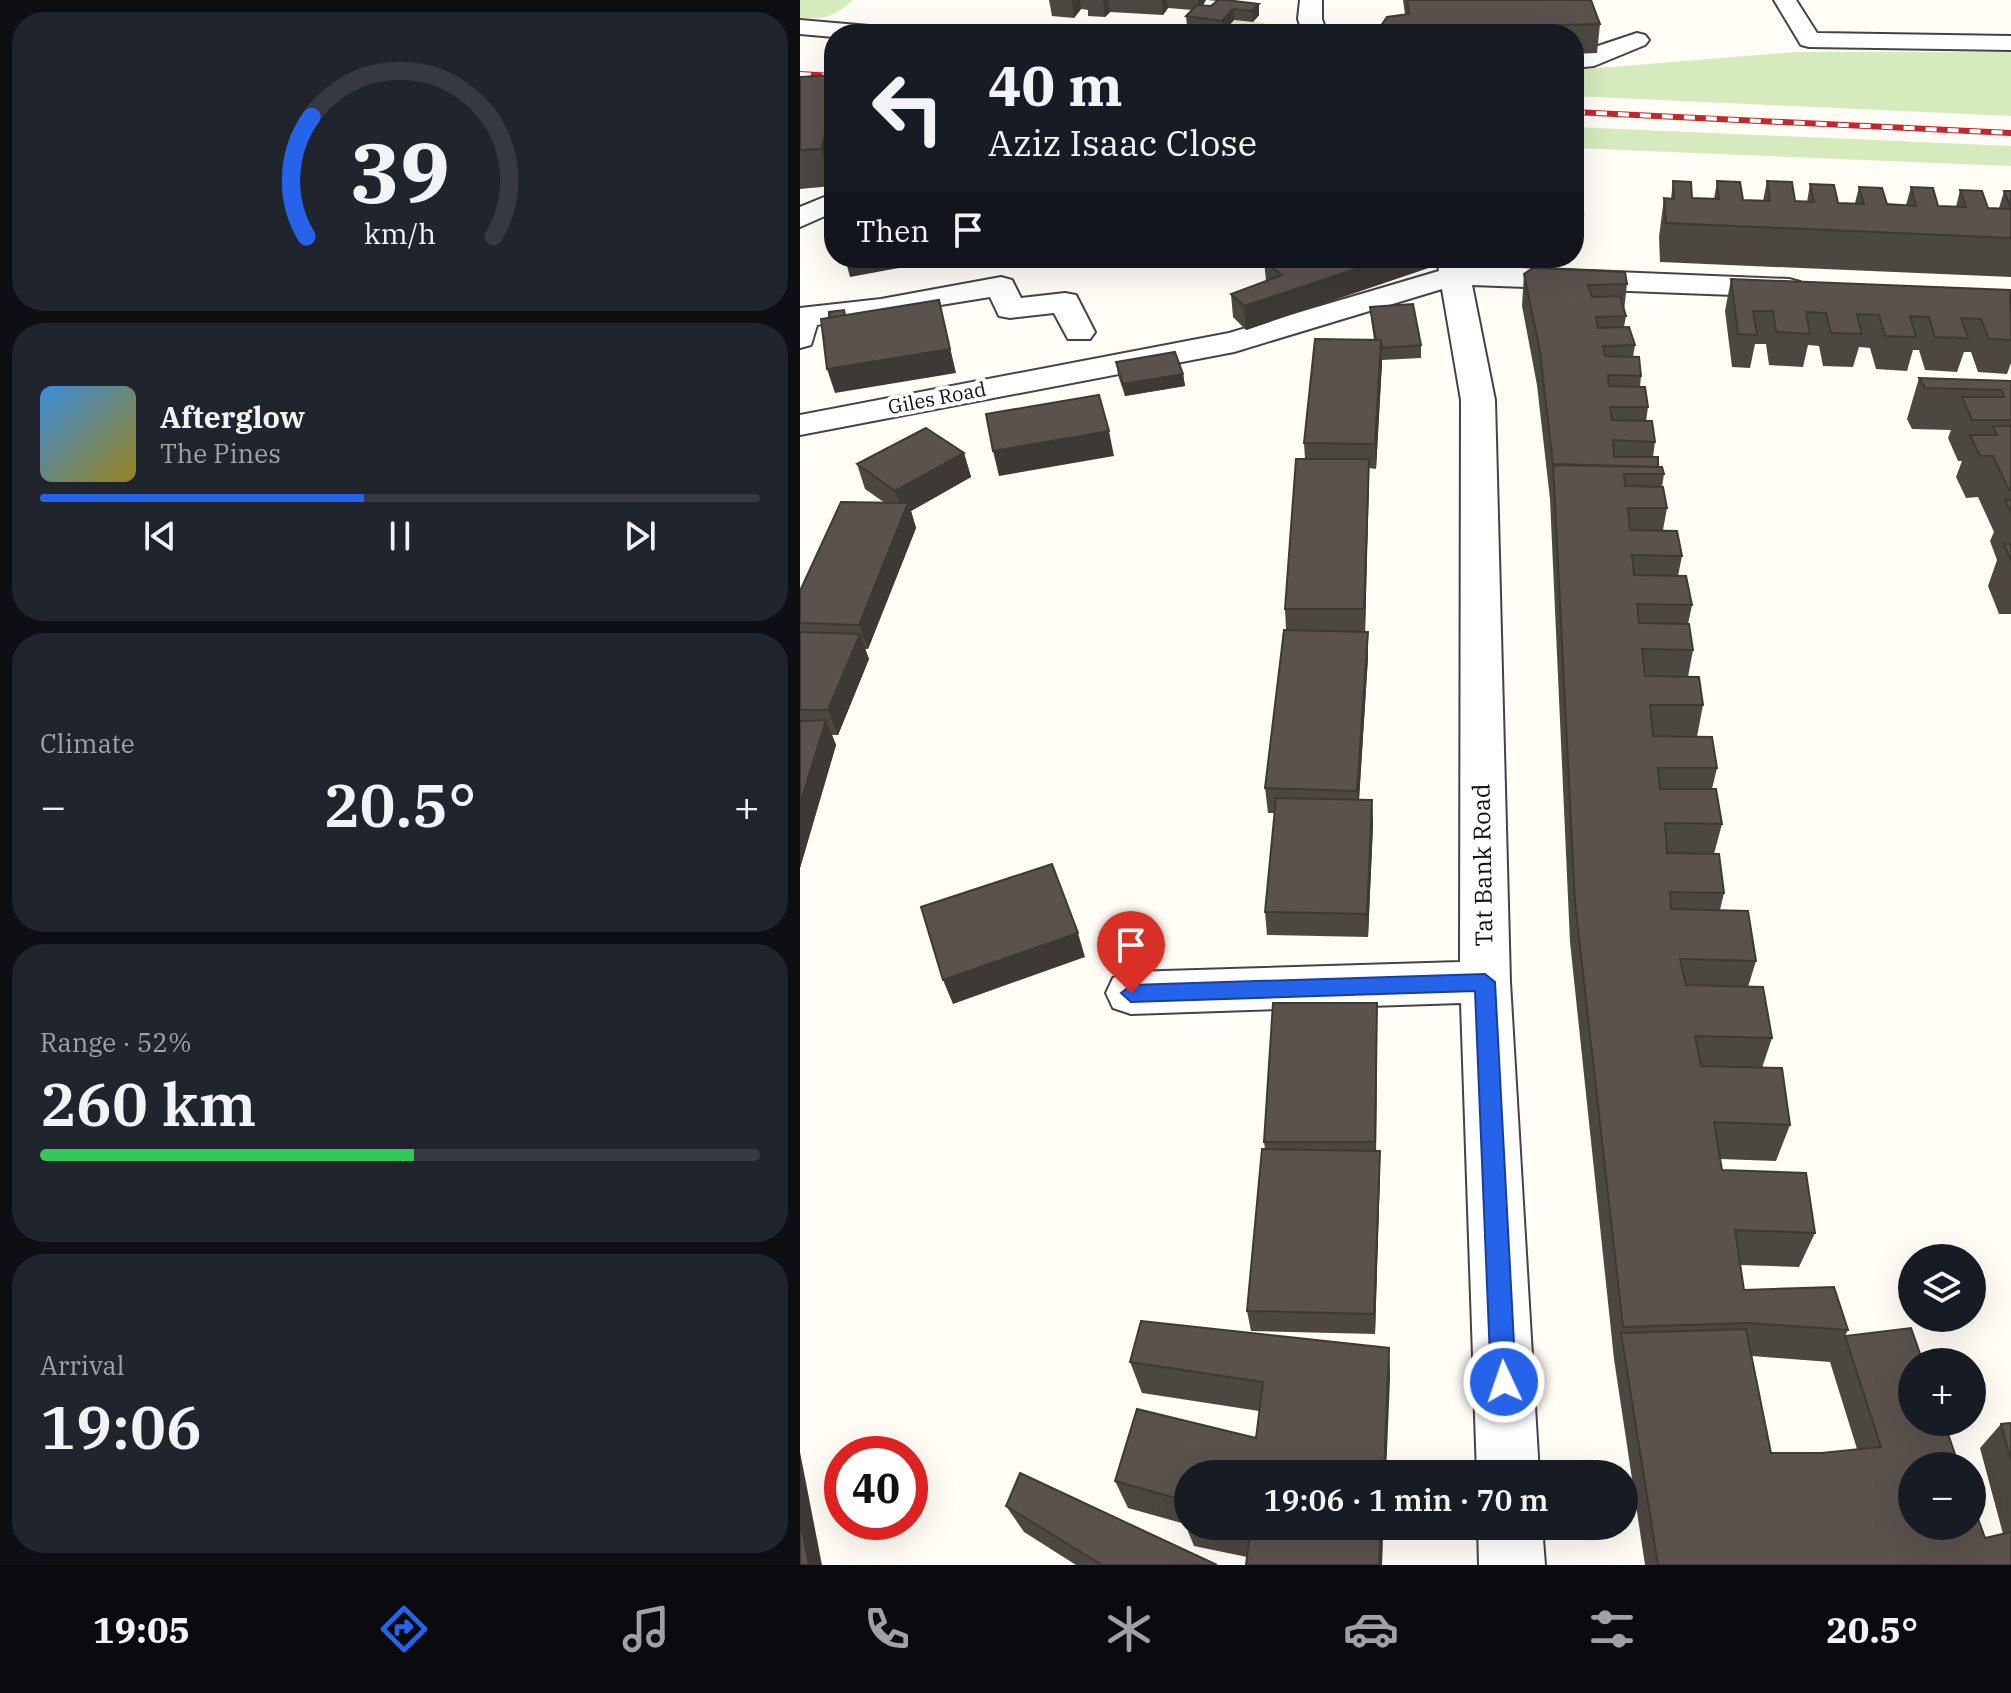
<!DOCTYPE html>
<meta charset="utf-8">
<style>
:root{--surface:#171b24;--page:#20242c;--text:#f1f3f6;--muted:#9ea1a6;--line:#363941;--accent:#2563eb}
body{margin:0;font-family:"IBM Plex Serif",serif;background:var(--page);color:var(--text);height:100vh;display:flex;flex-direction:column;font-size:30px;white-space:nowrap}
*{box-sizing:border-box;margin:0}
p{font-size:26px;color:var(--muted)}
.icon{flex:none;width:44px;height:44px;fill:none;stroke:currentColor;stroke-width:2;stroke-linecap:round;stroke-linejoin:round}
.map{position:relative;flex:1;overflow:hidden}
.details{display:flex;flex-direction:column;gap:12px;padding:12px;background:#0d0f14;width:800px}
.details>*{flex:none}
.top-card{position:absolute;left:24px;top:24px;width:760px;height:244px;border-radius:32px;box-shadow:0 8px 32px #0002;background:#171b24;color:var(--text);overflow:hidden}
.controls{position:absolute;left:1098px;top:1244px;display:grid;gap:16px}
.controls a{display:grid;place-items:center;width:88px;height:88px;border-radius:50%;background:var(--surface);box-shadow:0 8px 32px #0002;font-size:40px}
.speed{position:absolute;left:24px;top:1436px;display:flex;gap:16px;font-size:40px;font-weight:700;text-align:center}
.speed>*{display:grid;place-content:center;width:104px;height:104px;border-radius:50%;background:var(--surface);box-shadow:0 8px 32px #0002;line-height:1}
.speed .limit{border:12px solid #d22;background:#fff;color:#111}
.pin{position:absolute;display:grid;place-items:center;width:68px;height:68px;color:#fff;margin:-82px -34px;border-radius:50% 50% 50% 0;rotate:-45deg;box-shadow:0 0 8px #0007}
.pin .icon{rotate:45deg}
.me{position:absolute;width:88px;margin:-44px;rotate:357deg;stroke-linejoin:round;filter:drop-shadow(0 0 6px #0008)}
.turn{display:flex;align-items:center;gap:28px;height:168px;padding:0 32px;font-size:36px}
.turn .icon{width:104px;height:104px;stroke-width:2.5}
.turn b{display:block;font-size:56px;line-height:68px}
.then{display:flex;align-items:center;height:76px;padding:0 32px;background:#0003;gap:16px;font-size:30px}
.big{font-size:60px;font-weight:600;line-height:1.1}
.details .widget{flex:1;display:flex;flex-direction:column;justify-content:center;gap:12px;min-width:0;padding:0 28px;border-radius:32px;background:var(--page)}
.details .dial{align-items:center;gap:0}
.dial svg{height:208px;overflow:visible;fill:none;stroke:var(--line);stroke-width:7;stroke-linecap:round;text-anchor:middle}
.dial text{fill:var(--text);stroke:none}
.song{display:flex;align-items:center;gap:24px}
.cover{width:96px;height:96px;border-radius:12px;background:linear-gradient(135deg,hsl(210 70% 55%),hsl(50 70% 35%))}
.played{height:8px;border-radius:4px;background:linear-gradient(90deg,var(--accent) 45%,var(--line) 45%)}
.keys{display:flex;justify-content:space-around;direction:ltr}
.heat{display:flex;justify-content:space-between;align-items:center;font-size:44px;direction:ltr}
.charge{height:12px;border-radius:6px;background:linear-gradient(90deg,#34c759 52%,var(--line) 0)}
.trip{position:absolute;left:374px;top:1460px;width:464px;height:80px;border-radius:40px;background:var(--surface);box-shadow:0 8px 32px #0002;font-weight:600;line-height:80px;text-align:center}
.menu{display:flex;height:128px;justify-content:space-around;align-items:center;background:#090b0e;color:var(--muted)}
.menu .icon{width:56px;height:56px}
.menu .on{color:var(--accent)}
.menu b{font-size:36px;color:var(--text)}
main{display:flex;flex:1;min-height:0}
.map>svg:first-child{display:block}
.green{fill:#d5ebbd}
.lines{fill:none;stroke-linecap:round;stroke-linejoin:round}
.minor-casing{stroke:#444;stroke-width:4}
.minor{fill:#fff;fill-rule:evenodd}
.rail-casing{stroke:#c4262e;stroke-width:6}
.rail{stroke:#fff;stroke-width:4;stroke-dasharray:11;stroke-linecap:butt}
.wall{fill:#4d4742;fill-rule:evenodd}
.shaded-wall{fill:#3f3936}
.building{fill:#5a524d;stroke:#3f3936;stroke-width:2}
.route{fill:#2563eb;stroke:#184099;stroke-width:2}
.labels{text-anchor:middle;stroke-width:8;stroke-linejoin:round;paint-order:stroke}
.far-street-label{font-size:20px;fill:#111;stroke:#fff}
.street-label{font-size:24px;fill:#111;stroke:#fff}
</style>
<main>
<section class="details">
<div class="widget dial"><svg viewBox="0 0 100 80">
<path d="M14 69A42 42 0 1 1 86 69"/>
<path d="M14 69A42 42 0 0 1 16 23" stroke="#2563eb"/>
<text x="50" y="56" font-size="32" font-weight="700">39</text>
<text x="50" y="72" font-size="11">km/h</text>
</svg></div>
<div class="widget">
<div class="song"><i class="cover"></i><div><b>Afterglow</b><p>The Pines</p></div></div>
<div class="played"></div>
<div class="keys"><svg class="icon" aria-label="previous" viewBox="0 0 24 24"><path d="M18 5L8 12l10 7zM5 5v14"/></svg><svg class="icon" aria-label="pause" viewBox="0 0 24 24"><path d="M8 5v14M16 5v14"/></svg><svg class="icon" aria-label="next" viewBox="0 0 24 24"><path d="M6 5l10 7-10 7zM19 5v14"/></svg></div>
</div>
<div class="widget"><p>Climate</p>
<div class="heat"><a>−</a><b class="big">20.5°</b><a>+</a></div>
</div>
<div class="widget"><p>Range · 52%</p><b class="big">260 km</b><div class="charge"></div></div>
<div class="widget"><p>Arrival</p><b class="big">19:06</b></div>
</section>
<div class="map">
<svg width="1211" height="1565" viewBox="0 0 1211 1565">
<rect width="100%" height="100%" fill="#fffdf5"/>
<!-- green -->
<path class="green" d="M0 0H53C36 16 24 20 0 18Z
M434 20 465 23 462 34H381L387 27 423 31Z
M995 52H1211V116L774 96V70Z
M774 127 1211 146V166L774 148Z"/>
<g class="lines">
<defs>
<path id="minor" d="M500 0H522V19L527 34H503L498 19Z
M974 0H996L1017 33 1211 36V50L1009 47 1001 45Z
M0 20 81 27 93 34H34V37L0 34Z
M837 33 845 35 849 40 845 45 794 66 774 68V54Z
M34 193V212L0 227V207Z
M304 258H334V259L330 265H308Z
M637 258H667L669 266 989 279 1000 282 1004 288 1000 294 989 297 672 285 695 400 710 982 739 1474H677L661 1003 331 1014 313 1008 306 993 313 978 331 972 660 962 661 400 642 289 434 352 0 435V415L429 333 639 271Z
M201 277 212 280 221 298 265 293 276 295 295 332 290 339H268L254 313 210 318 199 316 190 297 17 325 11 345 0 348V308L81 299Z
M678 1526H742L745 1565H679Z"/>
</defs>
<!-- minor casing -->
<use href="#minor" class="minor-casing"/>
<!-- minor -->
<use href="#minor" class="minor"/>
<defs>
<path id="rail" d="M0 74 34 76
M774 112 1211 133"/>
</defs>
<!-- rail casing -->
<use href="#rail" class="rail-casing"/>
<!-- rail -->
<use href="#rail" class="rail"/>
</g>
<!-- wall -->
<path class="wall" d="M249 0H406L403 5 411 6 417 1 407 0H429L459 4V15L453 22 434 20 423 32 387 27 386 16 392 10 368 8 363 15 310 12 305 17 288 16V10L281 9 274 18 252 16Z
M603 0H791L800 24 797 53 774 54V34H580V27L605 14Z
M34 75V179L32 186 0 189V77Z
M873 181 892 198 914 199 917 181 943 200 963 201 967 181 995 201 1007 202 1010 184 1038 203H1055L1059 187 1087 204 1106 205 1111 187 1138 206 1156 207 1160 190 1188 208H1199L1204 191H1211V277L860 262 859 237 864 198 871 199Z
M464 261 631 267 446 330 433 317 431 294 466 281Z
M724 274 827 284 824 311 826 316 824 327 835 345 833 357 841 376 840 387 848 407 846 421 855 442 853 457 864 474 862 487 867 508 863 530 882 556 878 576 892 605 888 624 893 650 888 677 903 705 897 737 917 768 912 789 922 824 914 854 924 893 920 910 956 961 948 987 972 1038 962 1068 990 1125 976 1161 920 1159 922 1170 1015 1233 999 1267 940 1265 944 1290 1048 1330 1045 1336 1185 1538 1203 1534 1180 1448 1201 1424 1211 1423V1565H845L814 1359 770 942 750 499 737 385 722 306ZM952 1356 1030 1362 1057 1449 1021 1453H971Z
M931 279 1211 292V363L1207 374 1178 372 1171 352H1164L1157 372 1125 370 1119 350H1113L1107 371 1076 369 1070 348 1059 347 1053 367 1023 366 1019 346 1008 345 1003 367 969 365 966 344H955L950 368 932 367 925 311Z
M570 307 621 345V358L582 360 576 469 569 468 565 632H568V657L559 800H572L573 825 568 937 467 935 465 912 475 813H468L465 788 486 630 485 609 505 459 504 443 574 340 571 319Z
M316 362 383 374 385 386 325 396 318 375Z
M1119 378 1211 381V614H1199L1188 586 1197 560 1190 541 1194 532 1178 497 1166 498 1156 477 1162 461H1158L1148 438 1151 430 1112 429 1107 419Z
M164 453 171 477 111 511 116 528 68 649H65L69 659 38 735H32L36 745 0 868V591L85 503 65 489 57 464Z
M577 1026 576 1151H580V1173L575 1334 451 1331 447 1311 465 1149 464 1142Z
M589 1348 590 1379 388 1474V1526H583L582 1565H446L447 1557 394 1546 385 1524 328 1508 315 1481 456 1438 459 1411 342 1393 330 1362Z
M206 1506 417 1565H276L224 1532Z"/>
<!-- shaded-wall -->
<path class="shaded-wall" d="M272 0H280L281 9 274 18Z
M303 0H308L310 12 305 17Z
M361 0H367L368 8 363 15Z
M398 0H406L399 11Z
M459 4V15L453 22 452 11Z
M433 9 434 20 423 32 422 21Z
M34 101V179L32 186 21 149Z
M783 214 781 237 774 238V216Z
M45 258H153L50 277Z
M363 258H391L364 262Z
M589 258H632L631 267 446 330 444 306Z
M139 300 156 373 35 393 27 369Z
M581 340 582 364 576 469 575 444Z
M383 374 385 386 325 396 323 384Z
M309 431 314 456 199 476 193 451Z
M164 453 171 477 111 511 116 528 68 649 59 625 103 515 95 491Z
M569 459V484L565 634 564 609Z
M568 632V657L558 815 557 791Z
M60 634 69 659 38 735 28 710Z
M26 720 36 745 0 868V804Z
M572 800 573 825 568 937 567 914Z
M278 933 285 957 153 1004 143 980Z
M577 1003V1026L576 1164 575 1142Z
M580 1151V1173L575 1334 574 1314Z
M589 1348 590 1379 586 1474H584Z
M0 1452 22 1565H9L0 1520Z
M581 1526H583L582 1565H579Z"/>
<!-- building -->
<path class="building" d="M418 0H426L459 4 452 11 433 9 422 21 386 16 397 5 411 6Z
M607 0H791L800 24 704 27 706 34H595L580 27 587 17 609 14Z
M34 75V101L21 149 0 150V77Z
M873 181 891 182 892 198 919 199 917 181 940 182 943 200 970 201 967 181 992 182 995 201 1014 202 1010 184 1034 185 1038 203 1064 204 1059 187 1082 188 1087 204 1116 206 1111 187 1133 188 1138 206 1166 207 1160 190 1182 191 1188 208 1211 209V238L866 223 864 198 874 199Z
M1204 191H1211V208Z
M774 203 783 214 774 216Z
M474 258H589L444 306 431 294 482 275 464 261Z
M733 268 825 272 827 284 788 285 792 297 820 296 826 316 796 317 798 328 829 327 835 345 803 346 805 356 839 357 841 376 808 375 809 386 845 387 848 407H810L812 420 852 421 855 442 813 440 814 457H858V467L753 465 740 351 724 274Z
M931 279 1210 290 1211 340 1189 339 1181 319 1161 318 1168 338 1135 337 1129 317 1110 316 1116 337 1085 336 1079 315 1057 314 1062 334 1031 333 1026 313 1006 312 1010 334 976 332 973 311H953L957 335 938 334Z
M139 300 150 349 27 369 21 319Z
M613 304 621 345 582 348 581 340H576L570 307Z
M44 310 45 315 29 318V312Z
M515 339 581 340 575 444 504 443Z
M375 352 383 374 323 384 316 362Z
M1119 378 1211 381V420H1172L1162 397H1204L1202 390 1125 388Z
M299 395 309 431 193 451 186 414Z
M1193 426H1211V490H1209L1193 456H1180L1170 435H1197Z
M126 428 164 453 95 491 57 464Z
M496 459H569L564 609H485Z
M753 464 862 467 864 474H824L825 486 863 487 867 508H828L830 530 877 531 882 556 832 555 834 575 886 576 892 605 837 604 839 623 889 624 893 650 842 649 845 676 899 677 903 705H850L853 736 912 737 917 768H858L860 789H916L922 824 865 823 867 853 919 854 924 893 870 892 871 909 948 911 956 961 880 959 886 985 963 987 972 1038 895 1036 901 1066 982 1068 990 1125 914 1122 922 1170 1006 1173 1015 1233 935 1230 944 1290 1034 1287 1048 1330 949 1323 823 1327 775 902Z
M1205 500H1211V513Z
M41 502 108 503 59 625 0 623V591Z
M1204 544H1211V561Z
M484 630 568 632 557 791 465 788Z
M0 632 60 634 28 710H0Z
M26 720 0 804V721Z
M476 798 572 800 567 914 465 912Z
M252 864 278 933 143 980 121 907Z
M473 1003H577L575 1142H464Z
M462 1149 580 1151 574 1314 447 1311Z
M341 1321 589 1348 584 1474H388V1521L384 1520 386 1501 315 1481 337 1409 456 1438 463 1382 330 1362Z
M1111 1328 1123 1362H1112V1422H1144L1159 1466H1112V1526H1172V1502L1185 1538 1211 1532V1565H858L821 1333 946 1329 971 1453H1021L1081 1447 1045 1336Z
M1211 1423V1461L1201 1424Z
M220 1473 417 1565H302L206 1506Z
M0 1520 9 1565H0Z
M414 1526H581L579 1565H446L450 1533Z"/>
<!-- route -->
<path class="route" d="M685 974 695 982 716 1382 712 1391 704 1394 695 1391 691 1382 675 991 331 1002 321 993 331 985Z"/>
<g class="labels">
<!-- far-street labels -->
<g class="far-street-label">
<text transform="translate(137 398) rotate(-11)" y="7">Giles Road</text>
</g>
<!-- street labels -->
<g class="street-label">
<text transform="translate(683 865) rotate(-91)" y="8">Tat Bank Road</text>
</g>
</g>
</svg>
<div class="controls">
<a><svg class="icon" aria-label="layers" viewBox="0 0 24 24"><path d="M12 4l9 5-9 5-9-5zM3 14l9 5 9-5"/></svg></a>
<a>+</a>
<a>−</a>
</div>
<div class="speed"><div class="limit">40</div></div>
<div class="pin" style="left:331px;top:993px;background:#d93025"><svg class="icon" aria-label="arrive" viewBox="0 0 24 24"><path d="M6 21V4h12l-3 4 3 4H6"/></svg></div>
<svg class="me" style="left:704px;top:1382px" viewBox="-20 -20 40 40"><circle r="17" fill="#2563eb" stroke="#fff" stroke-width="3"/><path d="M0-11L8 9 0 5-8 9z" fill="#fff"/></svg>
<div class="trip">19:06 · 1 min · 70 m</div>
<div class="top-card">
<div class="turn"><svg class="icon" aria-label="left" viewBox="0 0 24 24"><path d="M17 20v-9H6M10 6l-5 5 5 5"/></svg><div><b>40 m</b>Aziz Isaac Close</div></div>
<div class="then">Then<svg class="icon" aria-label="arrive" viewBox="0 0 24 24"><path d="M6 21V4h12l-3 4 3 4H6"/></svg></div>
</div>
</div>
</main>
<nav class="menu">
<b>19:05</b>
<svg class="icon on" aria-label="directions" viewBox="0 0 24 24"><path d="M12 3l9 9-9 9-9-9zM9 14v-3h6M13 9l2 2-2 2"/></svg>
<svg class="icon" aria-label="music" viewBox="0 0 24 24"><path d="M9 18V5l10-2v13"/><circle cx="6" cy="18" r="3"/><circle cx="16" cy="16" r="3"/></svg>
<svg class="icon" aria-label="phone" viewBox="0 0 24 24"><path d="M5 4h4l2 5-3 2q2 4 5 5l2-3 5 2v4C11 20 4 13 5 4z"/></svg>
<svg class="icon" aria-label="climate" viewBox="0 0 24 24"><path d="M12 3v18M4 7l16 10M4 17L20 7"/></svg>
<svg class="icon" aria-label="car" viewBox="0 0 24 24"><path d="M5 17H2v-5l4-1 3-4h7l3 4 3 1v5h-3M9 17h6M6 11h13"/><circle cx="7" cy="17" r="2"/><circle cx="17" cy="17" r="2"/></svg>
<svg class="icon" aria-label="filters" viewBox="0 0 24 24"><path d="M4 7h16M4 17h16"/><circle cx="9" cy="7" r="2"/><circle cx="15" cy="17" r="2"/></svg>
<b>20.5°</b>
</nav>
